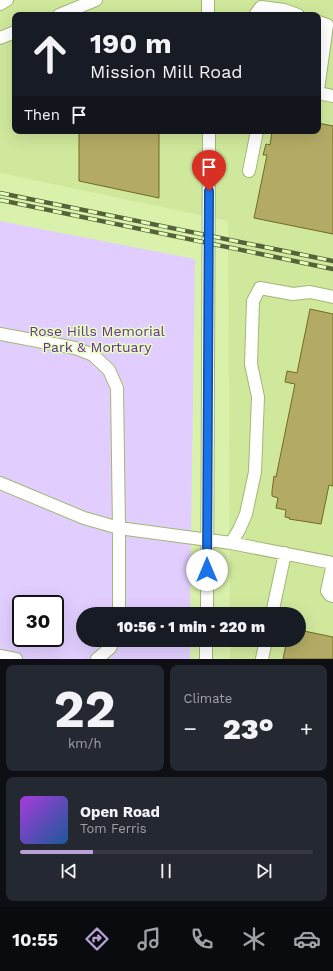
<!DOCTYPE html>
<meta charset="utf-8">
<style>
:root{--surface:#171b24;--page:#242831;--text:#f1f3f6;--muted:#9ea1a6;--line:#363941;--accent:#b9a0d6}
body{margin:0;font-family:"Work Sans",sans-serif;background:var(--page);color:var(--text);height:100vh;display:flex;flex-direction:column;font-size:15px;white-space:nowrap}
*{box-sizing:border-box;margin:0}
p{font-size:13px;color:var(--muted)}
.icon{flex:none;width:22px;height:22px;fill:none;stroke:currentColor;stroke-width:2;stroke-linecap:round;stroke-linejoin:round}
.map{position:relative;height:659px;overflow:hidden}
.sheet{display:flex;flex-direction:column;gap:6px;padding:6px;background:#0d0f14;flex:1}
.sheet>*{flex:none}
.banner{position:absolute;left:12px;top:12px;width:309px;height:122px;border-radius:8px;box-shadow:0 4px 16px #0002;background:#171b24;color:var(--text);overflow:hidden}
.speed{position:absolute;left:12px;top:595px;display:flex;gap:8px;font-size:20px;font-weight:700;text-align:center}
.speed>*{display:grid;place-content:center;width:52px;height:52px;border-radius:50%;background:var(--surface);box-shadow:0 4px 16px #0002;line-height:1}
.speed .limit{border:2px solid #111;border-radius:6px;background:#fff;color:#111}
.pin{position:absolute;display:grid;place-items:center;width:34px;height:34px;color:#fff;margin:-41px -17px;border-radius:50% 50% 50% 0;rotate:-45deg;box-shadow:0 0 4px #0007}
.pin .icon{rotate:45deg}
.me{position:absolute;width:44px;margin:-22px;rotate:0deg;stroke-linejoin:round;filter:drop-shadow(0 0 3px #0008)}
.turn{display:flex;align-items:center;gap:14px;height:84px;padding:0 12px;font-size:18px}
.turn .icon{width:52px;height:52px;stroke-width:2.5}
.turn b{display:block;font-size:28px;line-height:34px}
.then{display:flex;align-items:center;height:38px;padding:0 12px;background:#0003;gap:8px;font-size:15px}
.big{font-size:30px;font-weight:800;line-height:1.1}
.sheet .tile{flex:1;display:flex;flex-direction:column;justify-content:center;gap:6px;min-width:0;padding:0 14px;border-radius:8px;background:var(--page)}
.sheet .dial{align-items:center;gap:0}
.dial b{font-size:52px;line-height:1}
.song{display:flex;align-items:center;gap:12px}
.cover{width:48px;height:48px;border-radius:6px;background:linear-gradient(135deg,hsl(280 70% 55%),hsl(210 70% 35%))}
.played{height:4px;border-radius:2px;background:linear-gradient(90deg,var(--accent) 25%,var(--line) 25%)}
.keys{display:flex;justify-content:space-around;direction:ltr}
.heat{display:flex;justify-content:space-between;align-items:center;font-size:22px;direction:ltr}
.sheet .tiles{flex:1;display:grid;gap:6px;grid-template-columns:1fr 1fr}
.tile:last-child{grid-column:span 2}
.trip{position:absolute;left:76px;top:607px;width:230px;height:40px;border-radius:20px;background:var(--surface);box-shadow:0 4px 16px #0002;font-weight:800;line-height:40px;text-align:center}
.tabs{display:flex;height:64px;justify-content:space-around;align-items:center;background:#090b0e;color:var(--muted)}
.tabs .icon{width:28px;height:28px}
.tabs .current{color:var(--accent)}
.tabs b{font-size:18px;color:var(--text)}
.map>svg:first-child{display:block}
.built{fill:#d0e89c;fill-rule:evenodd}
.green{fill:#e1ceff;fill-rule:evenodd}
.building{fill:#b3ab65;stroke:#726a21}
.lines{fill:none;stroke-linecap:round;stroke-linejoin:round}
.minor-casing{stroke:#a2b775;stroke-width:14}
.minor{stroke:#fff;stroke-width:12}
.rail-casing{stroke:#56633a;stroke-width:4.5}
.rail{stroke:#e7feb9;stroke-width:3;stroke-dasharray:9;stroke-linecap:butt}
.route-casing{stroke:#114b97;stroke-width:10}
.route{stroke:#1a73e8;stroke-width:7}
.labels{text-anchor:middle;stroke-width:3;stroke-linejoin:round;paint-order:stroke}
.park-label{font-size:14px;fill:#652e9b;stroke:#e7feb9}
</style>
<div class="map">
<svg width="333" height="659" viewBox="0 0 333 659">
<rect width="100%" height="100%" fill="#daf1ac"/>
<!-- built -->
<path class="built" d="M0 0H333V659H230V640H299V614H230L228 221 0 173ZM15 15H318V131H15Z"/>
<!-- green -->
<path class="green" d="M0 221 195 259 190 614H83V640H190V659H0ZM21 604H55V638H21Z"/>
<!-- building -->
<path class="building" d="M318 123 333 126V234L254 218 267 155H263L266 144 270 145 272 131H318Z
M79 131H159V198L79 181Z
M310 309 333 314V486L329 485 321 524 289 519 290 518 285 517 286 510 276 508 278 498 272 496V491L274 476 276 477 295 384 285 382 287 371 297 373Z
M299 630 333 637V659H283L287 640H299Z"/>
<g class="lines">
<defs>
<path id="minor" d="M208 0V15
M0 4 7 0
M59 15 96 0
M255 15 261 7 284 10 298 15
M318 22 327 25 318 90
M0 38 15 32
M318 93 333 96
M249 171 257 131
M0 334 75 348 93 355 109 370 117 388 119 528V614
M0 483 84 518 119 528 231 543 239 530 246 514 255 472 258 397 251 364 253 301 260 288 293 294 310 292 333 297
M231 543 333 563
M333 563 327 591 330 595 333 596
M207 614 209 131
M272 614 285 553
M0 656 16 659
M97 659 110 648 114 640
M206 659V640
M262 659 266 640"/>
</defs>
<!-- minor casing -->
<use href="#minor" class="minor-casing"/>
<!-- minor -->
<use href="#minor" class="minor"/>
<defs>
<path id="rail" d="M0 193 333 261
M0 200 333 269"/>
</defs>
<!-- rail casing -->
<use href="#rail" class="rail-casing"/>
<!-- rail -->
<use href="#rail" class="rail"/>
</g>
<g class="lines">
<defs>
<path id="route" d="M207 570 209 191"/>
</defs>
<!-- route casing -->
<use href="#route" class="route-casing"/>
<!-- route -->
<use href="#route" class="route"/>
</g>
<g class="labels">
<!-- park labels -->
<g class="park-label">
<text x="97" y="336">Rose Hills Memorial<tspan x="97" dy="16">Park &amp; Mortuary</tspan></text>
</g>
</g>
</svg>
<div class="speed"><div class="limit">30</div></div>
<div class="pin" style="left:209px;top:191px;background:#d93025"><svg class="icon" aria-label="arrive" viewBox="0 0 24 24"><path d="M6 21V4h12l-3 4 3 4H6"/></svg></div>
<svg class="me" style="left:207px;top:570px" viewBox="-20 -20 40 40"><circle r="19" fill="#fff"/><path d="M0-13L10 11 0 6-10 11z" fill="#1a73e8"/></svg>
<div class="trip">10:56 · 1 min · 220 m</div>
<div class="banner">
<div class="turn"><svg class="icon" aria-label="ahead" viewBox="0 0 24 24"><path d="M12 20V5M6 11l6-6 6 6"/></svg><div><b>190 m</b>Mission Mill Road</div></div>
<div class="then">Then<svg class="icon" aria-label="arrive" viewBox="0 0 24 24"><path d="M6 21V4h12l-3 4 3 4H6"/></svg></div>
</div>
</div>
<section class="sheet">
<div class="tiles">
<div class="tile dial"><b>22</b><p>km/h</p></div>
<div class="tile"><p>Climate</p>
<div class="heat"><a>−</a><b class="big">23°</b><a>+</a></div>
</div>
<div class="tile">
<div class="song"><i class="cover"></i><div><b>Open Road</b><p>Tom Ferris</p></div></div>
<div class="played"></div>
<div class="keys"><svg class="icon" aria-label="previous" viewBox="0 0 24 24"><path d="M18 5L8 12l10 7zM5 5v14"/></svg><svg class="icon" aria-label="pause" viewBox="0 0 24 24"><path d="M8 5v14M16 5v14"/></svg><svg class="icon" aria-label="next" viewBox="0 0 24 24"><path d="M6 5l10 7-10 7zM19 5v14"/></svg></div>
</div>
</div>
</section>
<nav class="tabs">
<b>10:55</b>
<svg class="icon current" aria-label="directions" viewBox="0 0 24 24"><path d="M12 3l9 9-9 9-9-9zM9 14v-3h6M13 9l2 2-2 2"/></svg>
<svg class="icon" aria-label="music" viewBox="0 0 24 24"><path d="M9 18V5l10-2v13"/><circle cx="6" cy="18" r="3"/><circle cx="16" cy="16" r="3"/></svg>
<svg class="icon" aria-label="phone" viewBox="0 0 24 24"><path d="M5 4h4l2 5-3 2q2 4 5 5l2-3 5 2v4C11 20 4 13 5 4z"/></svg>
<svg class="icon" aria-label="climate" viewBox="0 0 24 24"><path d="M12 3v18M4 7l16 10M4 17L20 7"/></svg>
<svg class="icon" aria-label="car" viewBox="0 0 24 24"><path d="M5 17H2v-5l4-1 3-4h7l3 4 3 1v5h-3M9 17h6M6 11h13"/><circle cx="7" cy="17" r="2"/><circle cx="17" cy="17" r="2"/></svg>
</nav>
